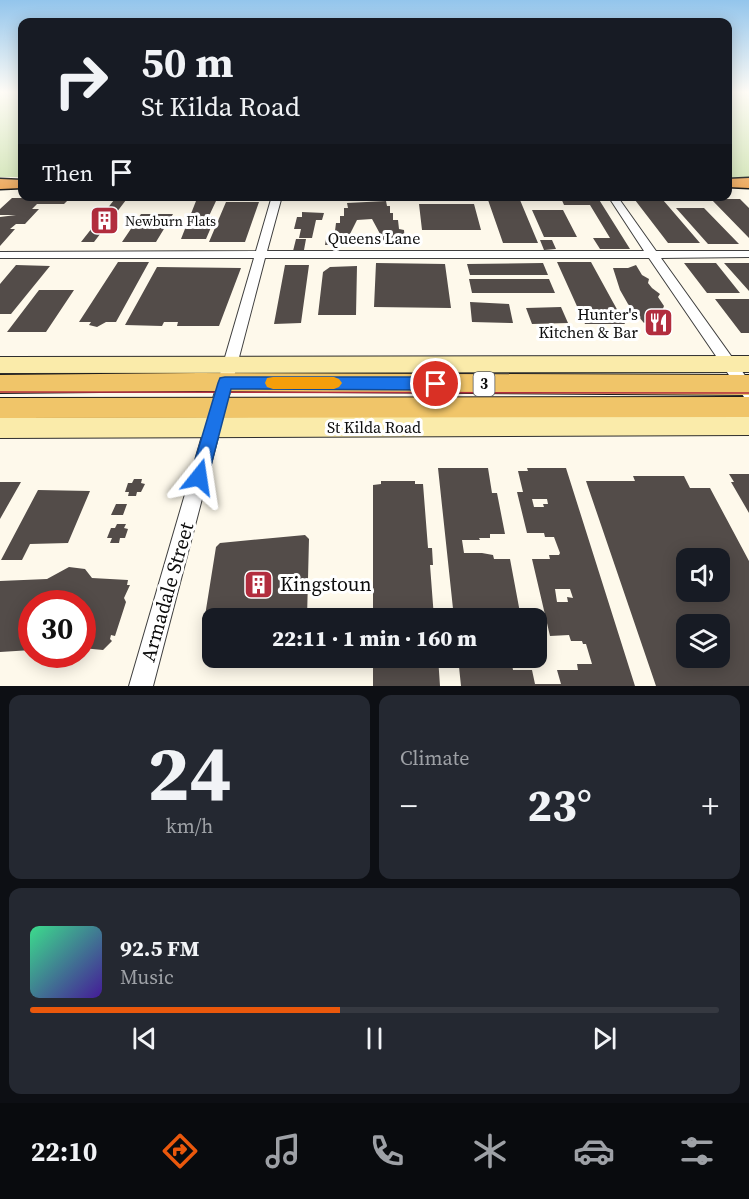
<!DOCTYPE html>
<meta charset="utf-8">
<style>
:root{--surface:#171b24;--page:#242831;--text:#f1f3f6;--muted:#9ea1a6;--line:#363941;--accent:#ea580c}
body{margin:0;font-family:"Source Serif 4",serif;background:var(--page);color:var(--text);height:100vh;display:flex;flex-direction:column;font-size:22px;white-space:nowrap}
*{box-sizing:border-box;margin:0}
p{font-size:20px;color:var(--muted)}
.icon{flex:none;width:33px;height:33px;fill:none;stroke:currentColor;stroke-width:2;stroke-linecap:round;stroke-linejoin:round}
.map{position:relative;height:686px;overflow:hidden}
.drawer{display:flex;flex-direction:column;gap:9px;padding:9px;background:#0d0f14;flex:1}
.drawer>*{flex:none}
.banner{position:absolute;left:18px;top:18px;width:714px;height:183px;border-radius:12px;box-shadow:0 3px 15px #0003;background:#171b24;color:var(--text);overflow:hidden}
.controls{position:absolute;left:676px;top:548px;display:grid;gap:12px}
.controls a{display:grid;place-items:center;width:54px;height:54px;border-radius:12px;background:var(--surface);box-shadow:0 3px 15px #0003;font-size:30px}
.speed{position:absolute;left:18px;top:590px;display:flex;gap:12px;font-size:30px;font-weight:700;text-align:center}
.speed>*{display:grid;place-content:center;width:78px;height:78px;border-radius:50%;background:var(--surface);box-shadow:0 3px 15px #0003;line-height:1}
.speed .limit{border:9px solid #d22;background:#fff;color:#111}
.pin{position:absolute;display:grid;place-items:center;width:51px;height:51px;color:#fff;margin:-26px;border:3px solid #fff;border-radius:50%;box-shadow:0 2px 6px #0007}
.me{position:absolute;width:66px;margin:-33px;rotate:15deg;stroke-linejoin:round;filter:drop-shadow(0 0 4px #0008)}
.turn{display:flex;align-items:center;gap:21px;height:126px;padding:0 24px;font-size:27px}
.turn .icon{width:78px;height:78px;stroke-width:2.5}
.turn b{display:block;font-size:42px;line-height:51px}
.then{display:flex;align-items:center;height:57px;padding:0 24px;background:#0003;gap:12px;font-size:22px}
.big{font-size:45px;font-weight:800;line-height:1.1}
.drawer .widget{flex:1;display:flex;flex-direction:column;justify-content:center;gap:9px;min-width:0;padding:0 21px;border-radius:12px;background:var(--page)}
.drawer .dial{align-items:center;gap:0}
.dial b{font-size:78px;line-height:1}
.song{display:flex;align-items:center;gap:18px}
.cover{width:72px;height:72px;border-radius:9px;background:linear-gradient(135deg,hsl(150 70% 55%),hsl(260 70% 35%))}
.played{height:6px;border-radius:3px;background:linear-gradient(90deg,var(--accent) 45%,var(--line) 45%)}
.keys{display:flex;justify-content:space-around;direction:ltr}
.heat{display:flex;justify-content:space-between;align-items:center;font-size:33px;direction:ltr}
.drawer .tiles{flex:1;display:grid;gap:9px;grid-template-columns:1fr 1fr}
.widget:last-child{grid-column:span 2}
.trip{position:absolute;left:202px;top:608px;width:345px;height:60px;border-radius:12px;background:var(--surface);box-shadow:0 3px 15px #0003;font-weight:800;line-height:60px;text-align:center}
.tab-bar{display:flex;height:96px;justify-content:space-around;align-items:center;background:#090b0e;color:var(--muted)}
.tab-bar .icon{width:42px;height:42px}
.tab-bar .active{color:var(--accent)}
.tab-bar b{font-size:27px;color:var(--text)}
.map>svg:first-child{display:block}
.green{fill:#d3e5b8}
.building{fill:#534c49;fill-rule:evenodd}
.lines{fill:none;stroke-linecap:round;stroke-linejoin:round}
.minor-casing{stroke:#3f3f3f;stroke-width:2}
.secondary-casing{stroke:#2e2e2e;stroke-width:2}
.primary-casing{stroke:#1d1d1d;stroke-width:2}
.trunk-casing{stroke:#1d1d1d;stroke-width:3}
.minor{fill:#fff;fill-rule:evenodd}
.secondary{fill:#faebaa;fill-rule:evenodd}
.primary{fill:#f0c569;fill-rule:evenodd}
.trunk{fill:#eeac62;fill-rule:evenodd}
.tram{stroke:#b22d3e;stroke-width:1.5}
.route{fill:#1a73e8;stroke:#114b97;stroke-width:1.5}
.slow{fill:#f59e0b}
.labels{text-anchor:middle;stroke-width:6;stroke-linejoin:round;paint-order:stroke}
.far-poi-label{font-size:14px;fill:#0c0c0c;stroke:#fff;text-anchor:start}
.shield{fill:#fff;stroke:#555;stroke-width:1.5}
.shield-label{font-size:15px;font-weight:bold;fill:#0c0c0c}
.street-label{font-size:16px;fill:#0c0c0c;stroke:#fff}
.poi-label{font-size:16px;fill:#0c0c0c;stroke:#fff;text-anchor:end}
.near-poi-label{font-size:20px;fill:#0c0c0c;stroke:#fff;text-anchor:start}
.near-street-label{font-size:20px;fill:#0c0c0c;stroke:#fff}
</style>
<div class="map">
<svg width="749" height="686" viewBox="0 0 749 686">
<rect width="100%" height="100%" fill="#fef9eb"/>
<!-- green -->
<path class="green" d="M0 92H22V177H0Z
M728 92H749V178H728Z"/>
<!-- building -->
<path class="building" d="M12 198H70L64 204H37L32 209H39L25 224H16L10 229H15L0 246V217L16 215H0V209Z
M561 198H598L630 249H600L593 238H610L590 205H564Z
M711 199H740L749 208V238Z
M114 200H126L94 242H81Z
M488 200H520L538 243H503Z
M635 200H663L700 243H668Z
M196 201H216L209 216H212L208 225H212L206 239H181Z
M386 201 387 206H390V213H393V220H398L399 229 404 230 405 243H385L372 219 357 220 345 244 325 245 326 239 331 238 332 231H335L336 223H340V216H344V208H348L347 203Z
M226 202H259L245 242H209Z
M419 204H474L481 230H422Z
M676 208H704L739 244H708Z
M532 210H563L577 237H544Z
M302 212 324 213 322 220H316L312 238H299L301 229H294L297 217H302Z
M141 214H173L156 242H122Z
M296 239H306L304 250 293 251Z
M540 240H552L556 249 544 250Z
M118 262H149L116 322H106L97 327 89 325 91 322H79Z
M557 262H591L625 324H585Z
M376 263 445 264 451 308 374 307Z
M543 263 548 275H470L467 264Z
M684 263H716L740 293H707Z
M724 263H749V291Z
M16 265 50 266 11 314H0V284Z
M285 265H309L301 323 274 324Z
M636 265 642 275 649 279 648 283 652 288 660 294 658 297 664 306 662 311 666 322 650 320 644 323 628 304 620 290 613 268H628Z
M357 266 356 315H318L323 272 330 267Z
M157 267 241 268 219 326H177L178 322H164L162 326 125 325Z
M469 279H549L555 293H472Z
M39 290H74L46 332H7Z
M715 299H749V333H741Z
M470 302 509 304 513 323 472 322Z
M561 307 568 323 532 324 526 308Z
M438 468H488L492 493H497L505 534H490V538H479L480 540H462L464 553H482L493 555 494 559H510L521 618H454Z
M527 468H566L635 686H461L458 657H478V662H499V664H512L513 670H532L535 684H561L557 670H578L577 664H592L586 644H583L582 641H571L569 635 550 636 532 559H550L549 555H559L560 553 554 537H545L544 533H527L517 492H523L518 471H528ZM532 499H547L548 504H543L544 507H534ZM555 589H570L573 598 567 597 568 602H557Z
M729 474H749V513L731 482H734Z
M633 476H684L690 488H710L749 561V686H656L586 481H635ZM687 558H720V591H687ZM687 624H720V657H687Z
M134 479H142L141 483 145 484 141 492H137L136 496H128L129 492H125L128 483H132Z
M381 481H415V484H423L428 548H432L433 565H430L434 618H373V485L381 484Z
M0 482H21L0 519Z
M38 490 90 491 68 543 30 544 22 560H1Z
M116 504H127L123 515H111Z
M117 524H126L124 528 128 529 125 538H120L119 543H110L112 538H107L111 528H115Z
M305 535 309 539 307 618H213V632H205L204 622 216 547 220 543Z
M69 567 85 569 92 578 128 580 127 585H130L124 598 126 602 115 636 111 635 110 639 112 641 103 650 82 648V603H32V650L0 652V581L47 579Z
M373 657H438L440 686H373Z"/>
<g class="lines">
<defs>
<path id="minor" d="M272 196H282L267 251H644L608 196H617L656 251H749V257L661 258 749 381V399L744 397 649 258H265L153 686H129L254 258H0V252L256 251Z"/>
<path id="secondary" d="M749 356V372L0 373V357Z
M749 415V435L0 438V418Z"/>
<path id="primary" d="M199 373 749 375V395L199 391 0 393V375Z
M749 397V417L0 418V398Z"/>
<path id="trunk" d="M749 178V188L728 187V179Z
M0 179 22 180V188L0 189Z"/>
</defs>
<!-- minor casing -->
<use href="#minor" class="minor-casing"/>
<!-- secondary casing -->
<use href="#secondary" class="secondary-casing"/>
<!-- primary casing -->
<use href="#primary" class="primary-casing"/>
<!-- trunk casing -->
<use href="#trunk" class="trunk-casing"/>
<!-- minor -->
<use href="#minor" class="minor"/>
<!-- secondary -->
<use href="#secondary" class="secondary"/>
<!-- primary -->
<use href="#primary" class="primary"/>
<!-- trunk -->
<use href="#trunk" class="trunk"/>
<!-- tram -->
<path class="tram" d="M0 392 749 393"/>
</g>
<!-- sky -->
<linearGradient id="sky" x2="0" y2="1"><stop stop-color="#93c5ec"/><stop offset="0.49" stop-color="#fffcf6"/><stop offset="1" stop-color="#fffcf6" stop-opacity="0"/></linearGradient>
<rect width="749" height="188" fill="url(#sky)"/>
<!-- route -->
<path class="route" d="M225 377H436L441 379 443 384 441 388 436 390 231 389 208 477 205 483 199 485 193 483 190 477 218 383 220 378Z"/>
<!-- slow -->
<path class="slow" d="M273 377H334L339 379 342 383 339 387 334 389H273L267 387 265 383 267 378Z"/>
<!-- icons -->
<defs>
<symbol id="building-square" viewBox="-11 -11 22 22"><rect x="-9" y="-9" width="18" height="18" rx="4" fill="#b22d3e" stroke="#fff"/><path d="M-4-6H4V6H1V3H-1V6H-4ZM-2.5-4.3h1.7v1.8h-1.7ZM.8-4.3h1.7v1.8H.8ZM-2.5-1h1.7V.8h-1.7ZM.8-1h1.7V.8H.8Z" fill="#fff"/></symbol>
<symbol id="restaurant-square" viewBox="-11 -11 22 22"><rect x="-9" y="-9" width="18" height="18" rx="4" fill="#b22d3e" stroke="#fff"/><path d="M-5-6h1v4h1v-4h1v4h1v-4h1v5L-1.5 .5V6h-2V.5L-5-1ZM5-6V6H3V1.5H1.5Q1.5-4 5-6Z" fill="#fff"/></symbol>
</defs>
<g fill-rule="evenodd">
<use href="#building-square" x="88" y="204" width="33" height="33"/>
<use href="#restaurant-square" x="642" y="306" width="33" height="33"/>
<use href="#building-square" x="242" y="568" width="33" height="33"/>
</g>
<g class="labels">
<!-- far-poi labels -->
<g class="far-poi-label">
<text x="125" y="226">Newburn Flats</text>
</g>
<!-- shield labels -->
<rect class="shield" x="473.5" y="372" width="21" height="24" rx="4.5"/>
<g class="shield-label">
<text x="484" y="389">3</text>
</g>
<!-- street labels -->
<g class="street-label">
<text x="374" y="244">Queens Lane</text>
<text x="374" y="433">St Kilda Road</text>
</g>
<!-- poi labels -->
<g class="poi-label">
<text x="638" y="320">Hunter's<tspan x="638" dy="18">Kitchen &amp; Bar</tspan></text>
</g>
<!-- near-poi labels -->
<g class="near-poi-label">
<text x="280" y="591">Kingstoun</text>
</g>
<!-- near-street labels -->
<g class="near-street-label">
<text transform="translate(167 592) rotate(-74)" y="7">Armadale Street</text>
</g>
</g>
</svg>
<div class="controls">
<a><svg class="icon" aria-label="sound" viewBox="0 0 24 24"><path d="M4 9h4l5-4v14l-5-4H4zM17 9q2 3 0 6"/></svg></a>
<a><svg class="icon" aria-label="layers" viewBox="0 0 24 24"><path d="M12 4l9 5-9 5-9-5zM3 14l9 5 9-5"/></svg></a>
</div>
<div class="speed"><div class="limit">30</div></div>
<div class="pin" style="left:436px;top:384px;background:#d93025"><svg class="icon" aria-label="arrive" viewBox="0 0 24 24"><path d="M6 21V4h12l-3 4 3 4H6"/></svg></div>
<svg class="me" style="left:199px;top:477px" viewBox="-20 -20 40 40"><path d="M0-17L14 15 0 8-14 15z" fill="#1a73e8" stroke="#fff" stroke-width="4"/></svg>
<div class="trip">22:11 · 1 min · 160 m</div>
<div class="banner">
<div class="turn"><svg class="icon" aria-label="right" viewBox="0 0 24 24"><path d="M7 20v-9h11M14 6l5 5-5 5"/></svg><div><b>50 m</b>St Kilda Road</div></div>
<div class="then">Then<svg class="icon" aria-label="arrive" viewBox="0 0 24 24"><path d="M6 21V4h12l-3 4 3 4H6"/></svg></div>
</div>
</div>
<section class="drawer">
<div class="tiles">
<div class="widget dial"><b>24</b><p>km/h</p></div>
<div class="widget"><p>Climate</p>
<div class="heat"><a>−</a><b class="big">23°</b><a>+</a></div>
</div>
<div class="widget">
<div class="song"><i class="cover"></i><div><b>92.5 FM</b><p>Music</p></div></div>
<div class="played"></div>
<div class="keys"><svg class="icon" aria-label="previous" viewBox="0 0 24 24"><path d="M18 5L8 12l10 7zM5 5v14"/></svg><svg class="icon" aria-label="pause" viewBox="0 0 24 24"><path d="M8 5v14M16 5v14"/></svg><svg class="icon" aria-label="next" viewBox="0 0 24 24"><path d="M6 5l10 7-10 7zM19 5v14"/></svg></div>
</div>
</div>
</section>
<nav class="tab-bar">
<b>22:10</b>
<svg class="icon active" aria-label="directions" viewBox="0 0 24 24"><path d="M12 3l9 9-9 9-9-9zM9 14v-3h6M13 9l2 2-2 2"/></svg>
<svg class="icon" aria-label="music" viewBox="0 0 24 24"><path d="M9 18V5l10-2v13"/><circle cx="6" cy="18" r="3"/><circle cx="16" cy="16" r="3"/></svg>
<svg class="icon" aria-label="phone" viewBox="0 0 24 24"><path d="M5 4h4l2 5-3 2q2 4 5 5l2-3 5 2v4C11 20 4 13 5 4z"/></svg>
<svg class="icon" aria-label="climate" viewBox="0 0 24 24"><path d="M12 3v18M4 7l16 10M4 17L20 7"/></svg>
<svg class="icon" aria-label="car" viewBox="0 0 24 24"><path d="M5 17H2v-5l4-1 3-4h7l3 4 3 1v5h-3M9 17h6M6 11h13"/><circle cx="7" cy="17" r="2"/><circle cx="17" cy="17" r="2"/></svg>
<svg class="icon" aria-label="filters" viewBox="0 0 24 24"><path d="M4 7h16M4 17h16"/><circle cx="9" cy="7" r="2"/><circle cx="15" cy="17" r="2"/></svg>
</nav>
